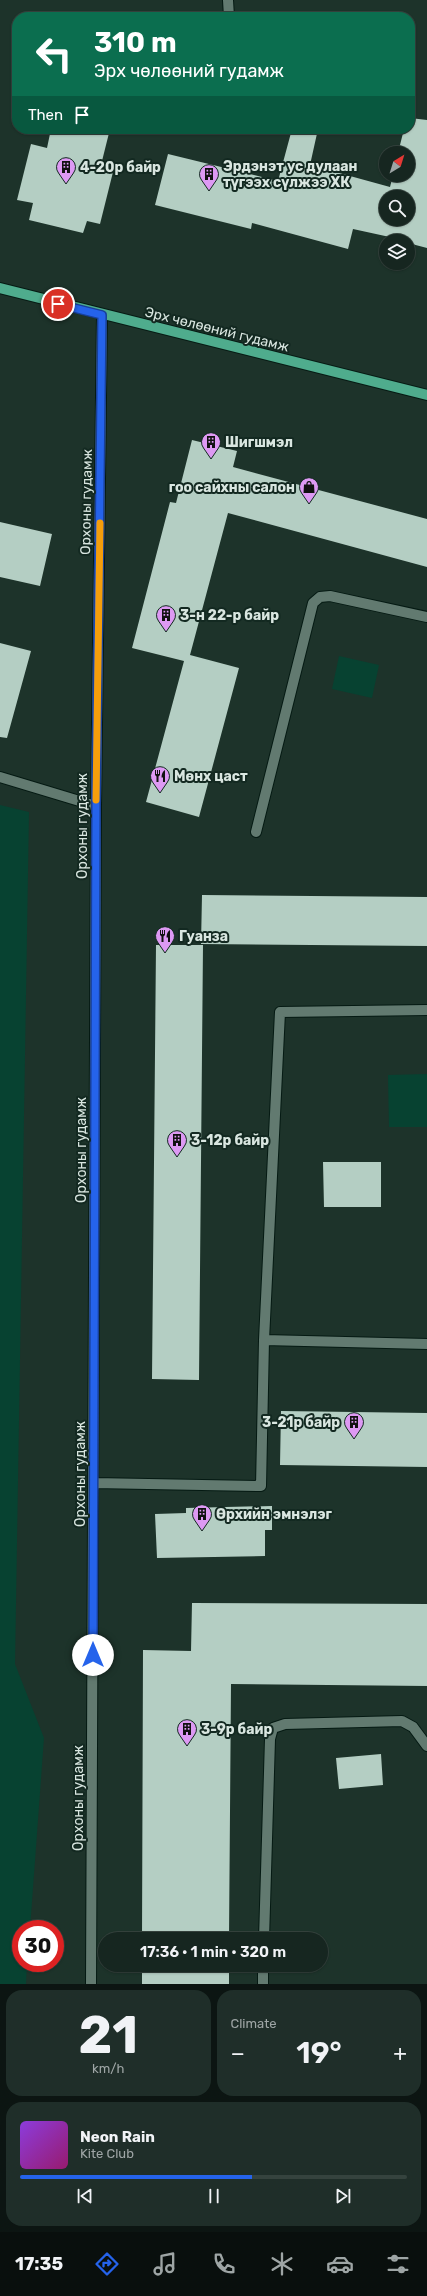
<!DOCTYPE html>
<meta charset="utf-8">
<style>
:root{--surface:#162620;--page:#1f2e29;--text:#f1f3f6;--muted:#9ea5a5;--line:#35433e;--accent:#2563eb}
body{margin:0;font-family:Rubik,sans-serif;background:var(--page);color:var(--text);height:100vh;display:flex;flex-direction:column;font-size:15px;white-space:nowrap}
*{box-sizing:border-box;margin:0}
p{font-size:13px;color:var(--muted)}
.icon{flex:none;width:22px;height:22px;fill:none;stroke:currentColor;stroke-width:2;stroke-linecap:round;stroke-linejoin:round}
.map{position:relative;height:1984px;overflow:hidden}
.sheet{display:flex;flex-direction:column;gap:6px;padding:6px;background:#0c1512;flex:1}
.sheet>*{flex:none}
.banner{position:absolute;left:12px;top:12px;width:403px;height:122px;border-radius:16px;box-shadow:0 1px 3px #0004,0 0 0 1px var(--line);background:#0b6e4f;color:#fff;overflow:hidden}
.needle{width:26px;rotate:38deg}
.tools{position:absolute;left:379px;top:146px;display:grid;gap:8px}
.tools a{display:grid;place-items:center;width:36px;height:36px;border-radius:50%;background:var(--surface);box-shadow:0 1px 3px #0004,0 0 0 1px var(--line);font-size:20px}
.speed{position:absolute;left:12px;top:1920px;display:flex;gap:8px;font-size:20px;font-weight:700;text-align:center}
.speed>*{display:grid;place-content:center;width:52px;height:52px;border-radius:50%;background:var(--surface);box-shadow:0 1px 3px #0004,0 0 0 1px var(--line);line-height:1}
.speed .limit{border:6px solid #d22;background:#fff;color:#111}
.pin{position:absolute;display:grid;place-items:center;width:34px;height:34px;color:#fff;margin:-17px;border:2px solid #fff;border-radius:50%;box-shadow:0 1px 4px #0007}
.me{position:absolute;width:44px;margin:-22px;rotate:0deg;stroke-linejoin:round;filter:drop-shadow(0 0 3px #0008)}
.turn{display:flex;align-items:center;gap:14px;height:84px;padding:0 16px;font-size:18px}
.turn .icon{width:52px;height:52px;stroke-width:2.5}
.turn b{display:block;font-size:28px;line-height:34px}
.then{display:flex;align-items:center;height:38px;padding:0 16px;background:#0003;gap:8px;font-size:15px}
.big{font-size:30px;font-weight:600;line-height:1.1}
.sheet .tile{flex:1;display:flex;flex-direction:column;justify-content:center;gap:6px;min-width:0;padding:0 14px;border-radius:16px;background:var(--page)}
.sheet .dial{align-items:center;gap:0}
.dial b{font-size:52px;line-height:1}
.song{display:flex;align-items:center;gap:12px}
.cover{width:48px;height:48px;border-radius:6px;background:linear-gradient(135deg,hsl(270 70% 55%),hsl(320 70% 35%))}
.played{height:4px;border-radius:2px;background:linear-gradient(90deg,var(--accent) 60%,var(--line) 60%)}
.keys{display:flex;justify-content:space-around;direction:ltr}
.heat{display:flex;justify-content:space-between;align-items:center;font-size:22px;direction:ltr}
.sheet .tiles{flex:1;display:grid;gap:6px;grid-template-columns:1fr 1fr}
.tile:last-child{grid-column:span 2}
.trip{position:absolute;left:98px;top:1932px;width:230px;height:40px;border-radius:20px;background:var(--surface);box-shadow:0 1px 3px #0004,0 0 0 1px var(--line);font-weight:600;line-height:40px;text-align:center}
.dock{display:flex;height:64px;justify-content:space-around;align-items:center;background:#090f0d;color:var(--muted)}
.dock .icon{width:28px;height:28px}
.dock .on{color:var(--accent)}
.dock b{font-size:18px;color:var(--text)}
.map>svg:first-child{display:block}
.green{fill:#074231}
.building{fill:#b4cec3;fill-rule:evenodd}
.lines{fill:none;stroke-linecap:round;stroke-linejoin:round}
.minor-casing{stroke:#051a13;stroke-width:12}
.major-casing{stroke:#051a13;stroke-width:12}
.minor{stroke:#627a70;stroke-width:10}
.major{stroke:#4fac8d;stroke-width:10}
.route-casing{stroke:#184099;stroke-width:10}
.route{stroke:#2563eb;stroke-width:7}
.slow{stroke:#f59e0b;stroke-width:7}
.labels{text-anchor:middle;stroke-width:4;stroke-linejoin:round;paint-order:stroke}
.poi-label{font-size:14px;font-weight:bold;fill:#d9e6e0;stroke:#132921;text-anchor:start}
.street-label{font-size:14px;fill:#d9e6e0;stroke:#132921}
</style>
<div class="map">
<svg width="427" height="1984" viewBox="0 0 427 1984">
<rect width="100%" height="100%" fill="#1d332a"/>
<!-- green -->
<path class="green" d="M339 656 379 665 372 698 332 689Z
M0 805 29 812 15 1664 44 1738 30 1929H21V1963H27L26 1984H0Z
M427 1074V1127H389L388 1075Z"/>
<!-- building -->
<path class="building" d="M410 118 427 120V248L408 243V241L353 229 348 249 252 223 251 229 155 205 168 154 278 181 292 129H318L310 165 390 187 393 175H408V153H398L404 129H410ZM386 197H408V219H386Z
M51 129H110L101 165 114 168 100 224 87 221 83 233 29 220 33 203 17 200 31 144 47 148Z
M192 440 237 451 233 467 427 519V567L228 513 190 655 239 668 199 817 146 802 184 661 132 648 170 502 176 503Z
M0 522 52 534 40 586 0 577Z
M0 643 31 651 7 738 0 737Z
M202 895 427 897V946L201 944Z
M156 945H203L199 1380 152 1379Z
M323 1162H381V1207H324Z
M281 1411 427 1413V1467L280 1465Z
M272 1506V1530H265V1556L157 1558 155 1514 186 1513V1508Z
M192 1603 427 1604V1686L231 1684 229 1939H142L143 1650 191 1651Z
M381 1754 383 1785 339 1789 336 1758Z
M142 1965H229V1984H142Z"/>
<g class="lines">
<defs>
<path id="minor" d="M228 0 229 17
M0 777 96 806
M256 832 313 603 320 597 330 596 427 617
M264 1340 280 1012 427 1010
M94 1483 261 1486 264 1340 427 1344
M264 1939 270 1739 273 1728 285 1724 402 1721 413 1727 427 1746
M91 1984 96 806 102 315
M263 1984V1965"/>
<path id="major" d="M0 288 427 395"/>
</defs>
<!-- minor casing -->
<use href="#minor" class="minor-casing"/>
<!-- major casing -->
<use href="#major" class="major-casing"/>
<!-- minor -->
<use href="#minor" class="minor"/>
<!-- major -->
<use href="#major" class="major"/>
</g>
<g class="lines">
<defs>
<path id="route" d="M58 304 102 315 96 806 93 1655"/>
</defs>
<!-- route casing -->
<use href="#route" class="route-casing"/>
<!-- route -->
<use href="#route" class="route"/>
<!-- slow -->
<path class="slow" d="M96 800 100 523"/>
</g>
<!-- icons -->
<defs>
<symbol id="building-pin" viewBox="-11 -11 22 30"><path d="M0 17L-7.5 6A9.5 9.5 0 1 1 7.5 6Z" fill="#dd99f3" stroke="#132921"/><path d="M-4-6H4V6H1V3H-1V6H-4ZM-2.5-4.3h1.7v1.8h-1.7ZM.8-4.3h1.7v1.8H.8ZM-2.5-1h1.7V.8h-1.7ZM.8-1h1.7V.8H.8Z" fill="#111"/></symbol>
<symbol id="shop-pin" viewBox="-11 -11 22 30"><path d="M0 17L-7.5 6A9.5 9.5 0 1 1 7.5 6Z" fill="#dd99f3" stroke="#132921"/><path d="M-5-2.5h2.3a2.7 3.5 0 0 1 5.4 0H5L5.5 6h-11ZM-1.5-2.5h3a1.5 2.3 0 0 0-3 0Z" fill="#111"/></symbol>
<symbol id="restaurant-pin" viewBox="-11 -11 22 30"><path d="M0 17L-7.5 6A9.5 9.5 0 1 1 7.5 6Z" fill="#dd99f3" stroke="#132921"/><path d="M-5-6h1v4h1v-4h1v4h1v-4h1v5L-1.5 .5V6h-2V.5L-5-1ZM5-6V6H3V1.5H1.5Q1.5-4 5-6Z" fill="#111"/></symbol>
</defs>
<g fill-rule="evenodd">
<use href="#building-pin" x="55" y="156" width="22" height="30"/>
<use href="#building-pin" x="198" y="163" width="22" height="30"/>
<use href="#building-pin" x="200" y="431" width="22" height="30"/>
<use href="#shop-pin" x="298" y="476" width="22" height="30"/>
<use href="#building-pin" x="155" y="604" width="22" height="30"/>
<use href="#restaurant-pin" x="149" y="765" width="22" height="30"/>
<use href="#restaurant-pin" x="154" y="925" width="22" height="30"/>
<use href="#building-pin" x="166" y="1129" width="22" height="30"/>
<use href="#building-pin" x="343" y="1411" width="22" height="30"/>
<use href="#building-pin" x="191" y="1503" width="22" height="30"/>
<use href="#building-pin" x="176" y="1718" width="22" height="30"/>
</g>
<g class="labels">
<!-- poi labels -->
<g class="poi-label">
<text x="223" y="171">Эрдэнэт ус дулаан<tspan x="223" dy="16">түгээх сүлжээ ХК</tspan></text>
<text x="80" y="172">4-20р байр</text>
<text x="225" y="447">Шигшмэл</text>
<text x="295" y="492" text-anchor="end">гоо сайхны салон</text>
<text x="180" y="620">3-н 22-р байр</text>
<text x="174" y="781">Мөнх цаст</text>
<text x="179" y="941">Гуанза</text>
<text x="191" y="1145">3-12р байр</text>
<text x="340" y="1427" text-anchor="end">3-21р байр</text>
<text x="216" y="1519">Өрхийн эмнэлэг</text>
<text x="201" y="1734">3-9р байр</text>
</g>
<!-- street labels -->
<g class="street-label">
<text transform="translate(217 329) rotate(14)" y="5">Эрх чөлөөний гудамж</text>
<text transform="translate(86 502) rotate(-89)" y="5">Орхоны гудамж</text>
<text transform="translate(82 826) rotate(-90)" y="5">Орхоны гудамж</text>
<text transform="translate(81 1150) rotate(-90)" y="5">Орхоны гудамж</text>
<text transform="translate(80 1474) rotate(-90)" y="5">Орхоны гудамж</text>
<text transform="translate(78 1798) rotate(-90)" y="5">Орхоны гудамж</text>
</g>
</g>
</svg>
<div class="tools">
<a><svg class="needle" viewBox="-14 -14 28 28"><path d="M0-13l5 13h-10z" fill="#e53935"/><path d="M0 13l5-13h-10z" fill="#9ea5a5"/></svg></a>
<a><svg class="icon" aria-label="search" viewBox="0 0 24 24"><circle cx="10" cy="10" r="6"/><path d="M15 15l6 6"/></svg></a>
<a><svg class="icon" aria-label="layers" viewBox="0 0 24 24"><path d="M12 4l9 5-9 5-9-5zM3 14l9 5 9-5"/></svg></a>
</div>
<div class="speed"><div class="limit">30</div></div>
<div class="pin" style="left:58px;top:304px;background:#d93025"><svg class="icon" aria-label="arrive" viewBox="0 0 24 24"><path d="M6 21V4h12l-3 4 3 4H6"/></svg></div>
<svg class="me" style="left:93px;top:1655px" viewBox="-20 -20 40 40"><circle r="19" fill="#fff"/><path d="M0-13L10 11 0 6-10 11z" fill="#2563eb"/></svg>
<div class="trip">17:36 · 1 min · 320 m</div>
<div class="banner">
<div class="turn"><svg class="icon" aria-label="left" viewBox="0 0 24 24"><path d="M17 20v-9H6M10 6l-5 5 5 5"/></svg><div><b>310 m</b>Эрх чөлөөний гудамж</div></div>
<div class="then">Then<svg class="icon" aria-label="arrive" viewBox="0 0 24 24"><path d="M6 21V4h12l-3 4 3 4H6"/></svg></div>
</div>
</div>
<section class="sheet">
<div class="tiles">
<div class="tile dial"><b>21</b><p>km/h</p></div>
<div class="tile"><p>Climate</p>
<div class="heat"><a>−</a><b class="big">19°</b><a>+</a></div>
</div>
<div class="tile">
<div class="song"><i class="cover"></i><div><b>Neon Rain</b><p>Kite Club</p></div></div>
<div class="played"></div>
<div class="keys"><svg class="icon" aria-label="previous" viewBox="0 0 24 24"><path d="M18 5L8 12l10 7zM5 5v14"/></svg><svg class="icon" aria-label="pause" viewBox="0 0 24 24"><path d="M8 5v14M16 5v14"/></svg><svg class="icon" aria-label="next" viewBox="0 0 24 24"><path d="M6 5l10 7-10 7zM19 5v14"/></svg></div>
</div>
</div>
</section>
<nav class="dock">
<b>17:35</b>
<svg class="icon on" aria-label="directions" viewBox="0 0 24 24"><path d="M12 3l9 9-9 9-9-9zM9 14v-3h6M13 9l2 2-2 2"/></svg>
<svg class="icon" aria-label="music" viewBox="0 0 24 24"><path d="M9 18V5l10-2v13"/><circle cx="6" cy="18" r="3"/><circle cx="16" cy="16" r="3"/></svg>
<svg class="icon" aria-label="phone" viewBox="0 0 24 24"><path d="M5 4h4l2 5-3 2q2 4 5 5l2-3 5 2v4C11 20 4 13 5 4z"/></svg>
<svg class="icon" aria-label="climate" viewBox="0 0 24 24"><path d="M12 3v18M4 7l16 10M4 17L20 7"/></svg>
<svg class="icon" aria-label="car" viewBox="0 0 24 24"><path d="M5 17H2v-5l4-1 3-4h7l3 4 3 1v5h-3M9 17h6M6 11h13"/><circle cx="7" cy="17" r="2"/><circle cx="17" cy="17" r="2"/></svg>
<svg class="icon" aria-label="filters" viewBox="0 0 24 24"><path d="M4 7h16M4 17h16"/><circle cx="9" cy="7" r="2"/><circle cx="15" cy="17" r="2"/></svg>
</nav>
